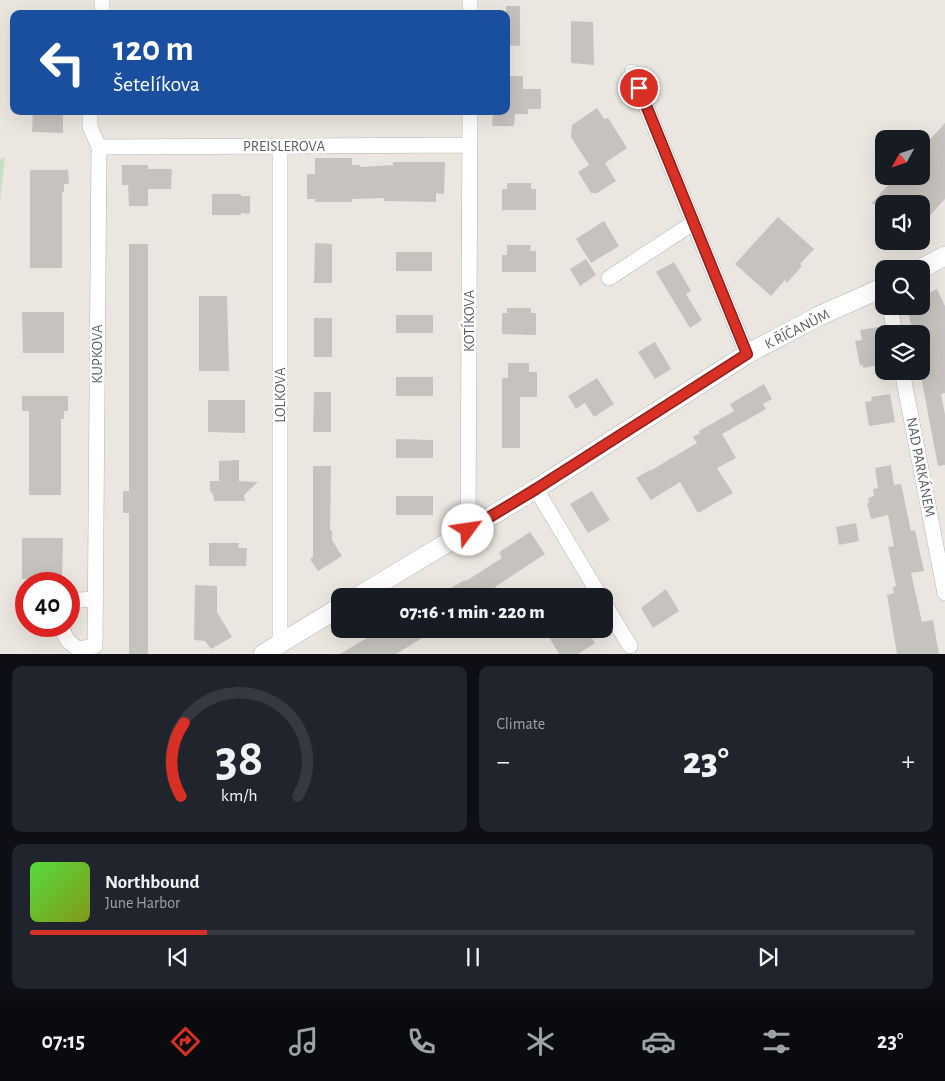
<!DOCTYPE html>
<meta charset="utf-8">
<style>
:root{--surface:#171b24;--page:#20242c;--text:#f1f3f6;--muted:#9ea1a6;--line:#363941;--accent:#d93025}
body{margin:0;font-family:"Alegreya Sans",sans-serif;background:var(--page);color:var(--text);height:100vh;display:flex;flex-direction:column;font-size:19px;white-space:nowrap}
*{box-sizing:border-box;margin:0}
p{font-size:16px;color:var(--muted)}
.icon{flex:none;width:28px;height:28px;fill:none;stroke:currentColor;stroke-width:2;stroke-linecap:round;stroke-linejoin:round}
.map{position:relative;height:654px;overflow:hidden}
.details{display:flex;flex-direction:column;gap:12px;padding:12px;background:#0d0f14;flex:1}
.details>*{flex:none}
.hud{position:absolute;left:10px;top:10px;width:500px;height:105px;border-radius:10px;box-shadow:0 5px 20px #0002;background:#1a4fa0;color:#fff;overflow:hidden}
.needle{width:32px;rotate:230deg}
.buttons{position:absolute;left:875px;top:130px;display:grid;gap:10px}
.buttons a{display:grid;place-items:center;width:55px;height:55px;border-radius:10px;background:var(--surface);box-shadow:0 5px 20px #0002;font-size:25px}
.speed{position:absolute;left:15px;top:572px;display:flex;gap:10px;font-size:25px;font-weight:700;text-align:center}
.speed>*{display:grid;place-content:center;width:65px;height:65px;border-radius:50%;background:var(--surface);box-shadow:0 5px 20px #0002;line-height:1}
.speed .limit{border:8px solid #d22;background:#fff;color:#111}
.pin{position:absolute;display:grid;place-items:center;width:42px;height:42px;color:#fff;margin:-21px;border:2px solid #fff;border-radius:50%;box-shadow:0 1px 5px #0007}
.me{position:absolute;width:55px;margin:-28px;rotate:59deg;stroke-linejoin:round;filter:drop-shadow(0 0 4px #0008)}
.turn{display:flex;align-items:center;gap:18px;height:105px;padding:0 20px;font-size:22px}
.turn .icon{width:65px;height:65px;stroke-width:2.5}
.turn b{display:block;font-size:35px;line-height:42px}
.big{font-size:38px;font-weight:800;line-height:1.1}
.details .widget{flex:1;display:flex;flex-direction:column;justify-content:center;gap:8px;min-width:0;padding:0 18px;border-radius:10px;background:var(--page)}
.details .dial{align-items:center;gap:0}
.dial svg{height:130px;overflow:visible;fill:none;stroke:var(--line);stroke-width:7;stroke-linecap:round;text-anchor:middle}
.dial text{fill:var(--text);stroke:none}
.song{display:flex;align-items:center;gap:15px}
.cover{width:60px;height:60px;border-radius:8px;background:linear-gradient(135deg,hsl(110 70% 55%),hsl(70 70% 35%))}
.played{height:5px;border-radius:2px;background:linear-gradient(90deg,var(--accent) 20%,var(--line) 20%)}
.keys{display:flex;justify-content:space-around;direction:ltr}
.heat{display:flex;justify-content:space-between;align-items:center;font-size:28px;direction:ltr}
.details .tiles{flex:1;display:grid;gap:12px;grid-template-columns:1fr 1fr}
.widget:last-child{grid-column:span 2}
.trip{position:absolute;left:331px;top:588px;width:282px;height:50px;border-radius:10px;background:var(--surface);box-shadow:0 5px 20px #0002;font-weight:800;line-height:50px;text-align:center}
.tab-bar{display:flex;height:80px;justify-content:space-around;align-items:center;background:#090b0e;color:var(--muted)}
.tab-bar .icon{width:35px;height:35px}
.tab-bar .current{color:var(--accent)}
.tab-bar b{font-size:22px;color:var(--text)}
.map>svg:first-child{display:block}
.green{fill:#c2e1be}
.building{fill:#c6c2bd}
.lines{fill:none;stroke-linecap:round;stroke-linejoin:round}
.minor-casing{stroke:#b1b4b7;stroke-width:16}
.tertiary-casing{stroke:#b1b4b7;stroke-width:20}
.minor{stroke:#fff;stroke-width:15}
.tertiary{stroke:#fff;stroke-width:19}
.route-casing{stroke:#8d1f18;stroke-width:12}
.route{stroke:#d93025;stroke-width:9}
.labels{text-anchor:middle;stroke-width:5;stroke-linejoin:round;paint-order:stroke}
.street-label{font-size:15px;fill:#595d60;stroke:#fff}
</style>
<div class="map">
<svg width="945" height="654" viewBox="0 0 945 654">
<rect width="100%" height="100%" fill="#ebe7e0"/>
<!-- green -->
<path class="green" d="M5 157 0 201V160Z"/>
<!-- building -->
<path class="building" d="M506 6H520V46L506 45Z
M571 21 593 22 594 65 571 63Z
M506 76H523V89H541V109H528V114H515L514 126H492L493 111H506Z
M597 108 604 119 608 118 627 148 605 163 616 181 597 193H591L578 172 589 165 571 137 572 125Z
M33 111H63V133L32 132Z
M945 123V199L921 225V204H871L896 176H921V149Z
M315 158H352V165H360V167L393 165V162H445L444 194 436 193V202L384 201V198L352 199V202H315V199H307V174H315Z
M122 165H148V169H172L171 189H148V206H129L128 185H122Z
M30 170H68L69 184H64V192H62V268H30Z
M507 183H531V189H536V210H502V189H507Z
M212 194H241V196H250V214L241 213V215H212Z
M778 217 814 249 800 264 802 266 787 283 785 280 771 296 735 264Z
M604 221 619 246 591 263 576 239Z
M315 243 332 244V283H314Z
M129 244H148V654H129V513H123V491H129Z
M507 245H531L530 251H536V272H502V255H507Z
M396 252H432V271H396Z
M586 259 596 275 580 286 570 269Z
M674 262 691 291 686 294 702 320 690 328 656 272Z
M937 289 945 306V393L941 394 945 415V465L938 466 920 371H921V334H913L907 306H924L922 296Z
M199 296H227L229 371H199Z
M507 308H531V313H536V335L502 334V313H507Z
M22 312H64V353H23Z
M396 315H433V333H396Z
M314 318H332V357H314Z
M878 327 884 364 863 368V365L860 366 855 341 862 340 860 330Z
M655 342 671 369 655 379 638 352Z
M508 363H529V372H537V397H520V448H502V378H508Z
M396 377H433V396H396Z
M597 378 614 404 594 417 585 403 576 409 568 396Z
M764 384 772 399 763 404 766 409 722 434 736 458 717 468 733 493 698 513 680 482 651 500 636 478 650 470V471L697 443 693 437 700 433 699 431 734 411 730 404Z
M314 392H331V432H313Z
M890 394 895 422 869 426 865 402 872 401 871 397Z
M22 396H68V411H64V419H61V495H29V411H22Z
M208 400H245V433L208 432Z
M396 439 433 440V458H396Z
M239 460V481L258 482 244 495 245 501H214L213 494 210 491V481H219V461Z
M891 465 894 485 901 484 911 531 915 530 924 571 911 573 922 622 933 620 939 654H897L887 595 894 593 893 587 896 586 888 547 894 546 888 515 871 519 867 503H869L868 498 874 496 873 489 878 488 875 468Z
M313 466H331L330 530H332V540L342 556 318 571 310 559 313 557Z
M592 491 610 520 588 533 570 504Z
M396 496H433V515H396Z
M856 523 859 541 839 545 836 527Z
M530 532 545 554 495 587 500 596H437L465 580 466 581 502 558 499 552Z
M22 538H63L62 580 22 579Z
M209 543H239L238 548H247L246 566H209Z
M195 585 217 586V612L232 637 211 649 205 641 194 640Z
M666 589 679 611 653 628 641 608Z
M382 629H437L396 654H340Z
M544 629H586L595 643 578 654H559Z"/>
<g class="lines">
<defs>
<path id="minor" d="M102 0V14
M470 14V0
M632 72 747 354
M280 146V643
M99 147 470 145
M609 278 693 223
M890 306 895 334
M902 371 945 593
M536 489 600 596
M468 530 470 111
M69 605 79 600 96 599
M605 605 630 646
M60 626 68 641 78 649 95 646 99 147 90 127V111"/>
<path id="tertiary" d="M920 269 945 256
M359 596 536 489 747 354 819 316 884 287
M263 654 340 607"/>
</defs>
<!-- minor casing -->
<use href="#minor" class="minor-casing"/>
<!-- tertiary casing -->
<use href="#tertiary" class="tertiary-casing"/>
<!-- minor -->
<use href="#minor" class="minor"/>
<!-- tertiary -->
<use href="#tertiary" class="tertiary"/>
</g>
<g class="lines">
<defs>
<path id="route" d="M468 530 536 489 747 354 639 88"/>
</defs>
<!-- route casing -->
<use href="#route" class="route-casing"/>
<!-- route -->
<use href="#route" class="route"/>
</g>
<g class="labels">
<!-- street labels -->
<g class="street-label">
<text x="284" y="151">PREISLEROVA</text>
<text transform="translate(469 321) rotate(-90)" y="5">KOTÍKOVA</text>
<text transform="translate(797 329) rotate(-27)" y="5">K ŘÍČANŮM</text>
<text transform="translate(97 354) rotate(-90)" y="5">KUPKOVA</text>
<text transform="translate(280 395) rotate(-90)" y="5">LOLKOVA</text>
<text transform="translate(921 467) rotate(79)" y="5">NAD PARKÁNEM</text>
</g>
</g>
</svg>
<div class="buttons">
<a><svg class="needle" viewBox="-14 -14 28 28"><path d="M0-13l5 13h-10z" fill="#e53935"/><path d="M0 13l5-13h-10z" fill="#9ea1a6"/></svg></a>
<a><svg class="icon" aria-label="sound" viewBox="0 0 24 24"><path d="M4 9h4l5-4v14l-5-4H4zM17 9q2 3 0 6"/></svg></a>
<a><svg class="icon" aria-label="search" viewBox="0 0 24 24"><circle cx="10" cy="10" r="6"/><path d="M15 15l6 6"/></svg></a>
<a><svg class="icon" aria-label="layers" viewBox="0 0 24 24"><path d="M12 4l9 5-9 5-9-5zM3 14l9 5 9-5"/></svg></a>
</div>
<div class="speed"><div class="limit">40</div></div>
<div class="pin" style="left:639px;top:88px;background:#d93025"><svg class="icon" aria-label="arrive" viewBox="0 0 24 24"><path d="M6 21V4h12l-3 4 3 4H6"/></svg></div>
<svg class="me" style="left:468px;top:530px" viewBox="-20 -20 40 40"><circle r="19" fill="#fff"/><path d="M0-13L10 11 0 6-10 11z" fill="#d93025"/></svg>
<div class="trip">07:16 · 1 min · 220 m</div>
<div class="hud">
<div class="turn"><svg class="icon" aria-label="left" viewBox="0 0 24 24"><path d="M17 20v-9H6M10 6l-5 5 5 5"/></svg><div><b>120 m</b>Šetelíkova</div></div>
</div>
</div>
<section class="details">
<div class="tiles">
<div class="widget dial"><svg viewBox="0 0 100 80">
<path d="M14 69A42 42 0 1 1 86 69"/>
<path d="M14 69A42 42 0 0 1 16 24" stroke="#d93025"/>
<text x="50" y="56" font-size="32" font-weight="700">38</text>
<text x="50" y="72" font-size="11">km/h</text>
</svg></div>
<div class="widget"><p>Climate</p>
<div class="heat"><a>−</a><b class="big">23°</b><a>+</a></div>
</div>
<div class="widget">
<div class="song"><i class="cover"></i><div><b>Northbound</b><p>June Harbor</p></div></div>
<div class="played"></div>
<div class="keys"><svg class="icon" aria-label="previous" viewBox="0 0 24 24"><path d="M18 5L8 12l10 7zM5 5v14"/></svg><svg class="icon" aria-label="pause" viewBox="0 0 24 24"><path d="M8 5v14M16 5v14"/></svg><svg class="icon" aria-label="next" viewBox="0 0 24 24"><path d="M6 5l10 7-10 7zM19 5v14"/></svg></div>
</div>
</div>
</section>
<nav class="tab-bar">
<b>07:15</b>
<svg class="icon current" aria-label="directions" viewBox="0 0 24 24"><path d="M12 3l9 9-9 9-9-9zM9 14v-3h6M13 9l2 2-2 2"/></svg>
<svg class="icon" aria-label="music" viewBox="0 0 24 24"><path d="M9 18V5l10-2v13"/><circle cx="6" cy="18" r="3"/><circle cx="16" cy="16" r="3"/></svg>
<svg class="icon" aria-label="phone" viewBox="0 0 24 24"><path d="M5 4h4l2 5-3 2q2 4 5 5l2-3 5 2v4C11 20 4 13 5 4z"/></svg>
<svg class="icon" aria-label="climate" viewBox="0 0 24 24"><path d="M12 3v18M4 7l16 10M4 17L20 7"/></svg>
<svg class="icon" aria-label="car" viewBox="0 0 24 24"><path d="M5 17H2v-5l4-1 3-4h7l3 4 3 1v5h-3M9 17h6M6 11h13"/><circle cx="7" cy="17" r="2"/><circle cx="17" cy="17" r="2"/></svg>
<svg class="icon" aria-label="filters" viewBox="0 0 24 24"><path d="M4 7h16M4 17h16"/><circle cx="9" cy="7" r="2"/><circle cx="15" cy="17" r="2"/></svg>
<b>23°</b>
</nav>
